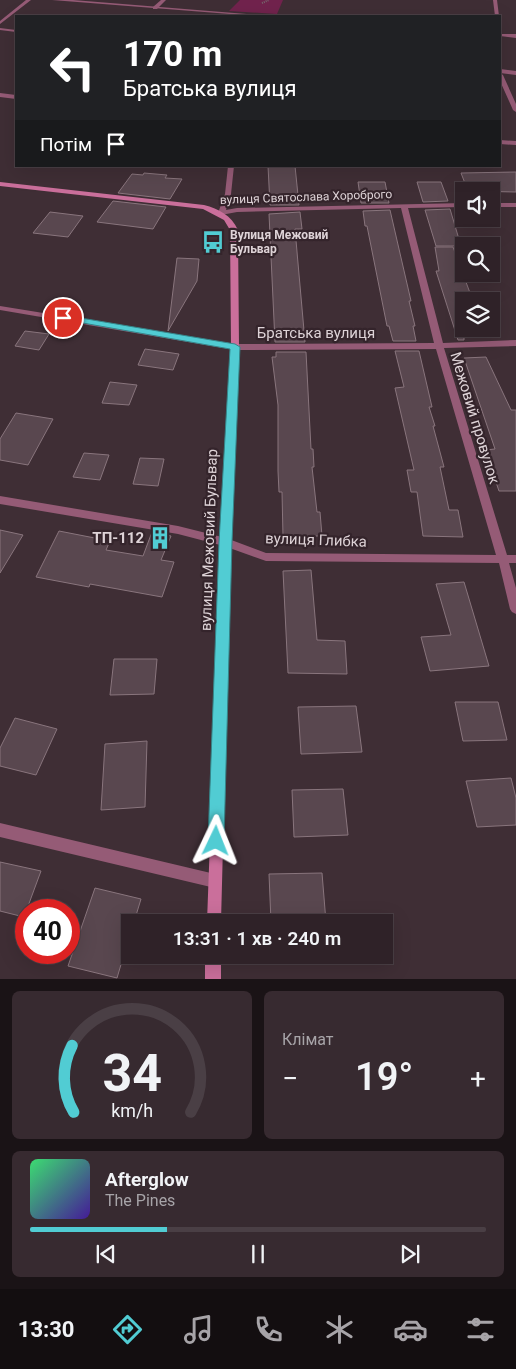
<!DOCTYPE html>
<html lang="uk">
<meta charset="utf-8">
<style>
:root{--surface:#2f2228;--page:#372a30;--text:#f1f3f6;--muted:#a7a4a8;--line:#4a3f45;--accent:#51ccd3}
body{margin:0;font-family:Roboto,sans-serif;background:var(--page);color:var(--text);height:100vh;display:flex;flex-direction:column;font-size:19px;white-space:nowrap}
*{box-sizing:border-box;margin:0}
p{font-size:16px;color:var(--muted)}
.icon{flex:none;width:28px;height:28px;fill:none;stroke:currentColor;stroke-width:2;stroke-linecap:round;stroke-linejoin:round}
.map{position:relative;height:979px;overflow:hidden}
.sheet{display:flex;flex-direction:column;gap:12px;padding:12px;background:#1a1316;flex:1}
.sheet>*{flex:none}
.guide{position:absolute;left:15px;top:15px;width:486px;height:152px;border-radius:0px;box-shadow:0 5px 20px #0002,0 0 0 1px var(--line);background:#202124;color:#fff;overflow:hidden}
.buttons{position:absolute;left:455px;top:182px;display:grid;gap:10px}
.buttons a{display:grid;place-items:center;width:45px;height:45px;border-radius:0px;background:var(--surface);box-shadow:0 5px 20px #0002,0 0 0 1px var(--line);font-size:25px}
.speed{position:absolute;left:15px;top:899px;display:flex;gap:10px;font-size:25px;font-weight:700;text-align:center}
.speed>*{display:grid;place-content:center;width:65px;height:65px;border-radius:50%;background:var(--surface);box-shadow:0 5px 20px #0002,0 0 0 1px var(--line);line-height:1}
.speed .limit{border:8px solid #d22;background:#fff;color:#111}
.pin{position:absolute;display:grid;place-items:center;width:42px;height:42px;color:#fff;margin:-21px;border:2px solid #fff;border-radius:50%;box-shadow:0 1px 5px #0007}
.me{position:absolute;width:55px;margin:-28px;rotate:2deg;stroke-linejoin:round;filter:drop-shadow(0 0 4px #0008)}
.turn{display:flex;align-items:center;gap:18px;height:105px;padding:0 25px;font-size:22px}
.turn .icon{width:65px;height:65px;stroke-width:2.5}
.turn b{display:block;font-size:35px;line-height:42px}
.then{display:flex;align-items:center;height:48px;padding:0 25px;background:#0003;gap:10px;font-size:19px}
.big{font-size:38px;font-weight:600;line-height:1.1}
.sheet .widget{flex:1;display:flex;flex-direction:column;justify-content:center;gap:8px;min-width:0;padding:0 18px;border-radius:8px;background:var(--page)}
.sheet .dial{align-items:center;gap:0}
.dial svg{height:130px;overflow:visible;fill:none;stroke:var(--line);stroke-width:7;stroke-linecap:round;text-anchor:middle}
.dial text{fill:var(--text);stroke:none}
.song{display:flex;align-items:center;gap:15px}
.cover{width:60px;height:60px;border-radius:8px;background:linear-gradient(135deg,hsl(140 70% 55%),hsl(260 70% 35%))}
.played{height:5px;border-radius:2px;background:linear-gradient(90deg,var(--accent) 30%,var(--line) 30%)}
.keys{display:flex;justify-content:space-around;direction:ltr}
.heat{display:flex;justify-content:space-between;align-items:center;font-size:28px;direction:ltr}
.sheet .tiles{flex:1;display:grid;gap:12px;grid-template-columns:1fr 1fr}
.widget:last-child{grid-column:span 2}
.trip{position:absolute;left:121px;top:914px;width:272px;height:50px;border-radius:0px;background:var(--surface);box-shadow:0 5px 20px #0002,0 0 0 1px var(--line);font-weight:600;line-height:50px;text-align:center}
.dock{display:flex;height:80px;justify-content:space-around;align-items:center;background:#130e10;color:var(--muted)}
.dock .icon{width:35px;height:35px}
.dock .on{color:var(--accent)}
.dock b{font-size:22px;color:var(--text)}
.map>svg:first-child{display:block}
.green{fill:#71234d}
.building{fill:#59474f;stroke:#89757d}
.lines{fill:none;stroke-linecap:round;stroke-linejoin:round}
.path{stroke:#76676d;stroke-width:2;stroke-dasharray:1 1;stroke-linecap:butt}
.lane{fill:#955b76;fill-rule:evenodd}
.street{fill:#955b76;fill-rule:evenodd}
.secondary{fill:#ca6f9b;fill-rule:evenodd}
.route{fill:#51ccd3;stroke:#358589}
.labels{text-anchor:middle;stroke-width:4.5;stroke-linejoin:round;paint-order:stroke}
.far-street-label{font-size:12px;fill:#ded3d7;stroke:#34242b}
.far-poi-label{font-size:12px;font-weight:bold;fill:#ded3d7;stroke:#34242b;text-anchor:start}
.street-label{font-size:15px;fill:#ded3d7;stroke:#34242b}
.poi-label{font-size:15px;font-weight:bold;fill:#ded3d7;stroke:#34242b;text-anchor:end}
</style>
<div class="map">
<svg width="516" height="979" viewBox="0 0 516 979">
<rect width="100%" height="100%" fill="#3f2e35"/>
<!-- green -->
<path class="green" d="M240 0H283L277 14 229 11Z"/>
<!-- building -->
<path class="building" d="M268 166H295L299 205H270Z
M516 172V192L468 191 461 173Z
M144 173 167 175 165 178 182 179 170 199 118 193 132 174 143 175Z
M358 182H385L389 203H361Z
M417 182H441L448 201 423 202Z
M113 201 166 207 153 229 97 222Z
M450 209 461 246H436L425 210Z
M390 210 411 301H409L415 326H413L416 341H393L389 326H387L367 226H365L363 211Z
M50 212 83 216 68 237 33 233Z
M300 212 302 229H295L305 342H275L269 214Z
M435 247H453L473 301H464V340H458L436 271H439Z
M177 258 199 259 197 281 168 331Z
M25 331 49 334 39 350 15 346Z
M145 349 179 354 173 370 138 365Z
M395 351H419L432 407H429L435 426H433L444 467H440L449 510H458L463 537 423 536 417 492H411L407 470H414L395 388 404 387Z
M276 352H306L311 449H313L314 467H312L317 512H320L322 536H283L282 492H279L278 471V405L272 357H276Z
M486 357 511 410H516V491H499L485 450 495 449 464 358Z
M110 382 137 385 129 405 102 403Z
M16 413 53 419 28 465 0 460V439Z
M84 453 109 455 100 480 73 477Z
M140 458 164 459 158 486 133 484Z
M0 530 23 535 0 573Z
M59 531 110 541 106 550 143 556 152 532 171 536 161 560 174 562 162 597 90 584 89 587 36 577Z
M311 570 317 640 345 641 347 674 288 673 283 571Z
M464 582 489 666 430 671 421 637 451 635 436 584Z
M114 659H157L154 694 110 695Z
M455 702H498L507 740 463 741Z
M356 706 362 752 301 754 298 707Z
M15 718 57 729 36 775 0 766V748Z
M147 741 145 807 101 810 105 744Z
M511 778 516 798V825L477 827 466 781Z
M343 789 348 835 294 837 292 790Z
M0 862 41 871 24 917 0 911Z
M322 873 326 922H271L269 874Z
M95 888 141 899 134 922H130V934L117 978 68 966Z"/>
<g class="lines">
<!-- path -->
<path class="path" d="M262 3 269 0"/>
<!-- lane -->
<path class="lane" d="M161 0H166L157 9H153V7Z"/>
<!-- street -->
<path class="street" d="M26 0H31L0 24V21Z
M52 0H73L273 16H255Z
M493 0H497L499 16H495Z
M0 28 16 30V32L0 30Z
M500 34H516V38L500 36Z
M500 69 516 71V75L500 73Z
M500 73 503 75 516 104V112L513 110 500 81Z
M0 93 16 95V99L0 97Z
M500 140 516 141V145L500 144Z
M228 166H234L231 194 226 210 237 208 464 203V207L408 208 443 343 516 340V346L444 348 507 555H516V563H509L516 588V614L512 612 510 609 499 563 266 561 224 546 178 534 0 504V496L178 526 226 538 266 553 496 555 436 349 235 350 0 310V306L235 344 434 343 401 208 237 212 221 215 218 213 225 194Z
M491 203H516V207H491Z
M0 823 215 874 220 876 222 881 220 886 215 888 0 837Z"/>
<!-- secondary -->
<path class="secondary" d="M0 182 204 205C219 209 231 215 238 230L239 347 231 542 221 922H207L221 542 231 347 230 230 224 220 203 209 0 186Z
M205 955H221V979H205Z"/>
</g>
<!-- route -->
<path class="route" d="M63 315 235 344 240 347 232 542 224 841 222 846 216 849 211 846 208 841 219 542 230 349 60 319V316Z"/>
<!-- icons -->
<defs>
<symbol id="bus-bare" viewBox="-9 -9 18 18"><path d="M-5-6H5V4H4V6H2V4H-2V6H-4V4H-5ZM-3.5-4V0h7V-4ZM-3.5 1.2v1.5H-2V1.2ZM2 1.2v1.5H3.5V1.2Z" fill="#51ccd3" stroke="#34242b" stroke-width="2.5" paint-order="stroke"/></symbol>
<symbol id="building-bare" viewBox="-9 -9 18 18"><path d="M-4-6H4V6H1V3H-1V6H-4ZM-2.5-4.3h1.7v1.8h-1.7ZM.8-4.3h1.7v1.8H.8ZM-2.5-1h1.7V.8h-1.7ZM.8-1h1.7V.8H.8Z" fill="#51ccd3" stroke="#34242b" stroke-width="2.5" paint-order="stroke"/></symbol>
</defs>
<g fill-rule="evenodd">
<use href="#bus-bare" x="197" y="226" width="32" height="32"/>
<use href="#building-bare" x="144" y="522" width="32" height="32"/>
</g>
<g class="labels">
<!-- far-street labels -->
<g class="far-street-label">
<text transform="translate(306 197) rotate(-2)" y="4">вулиця Святослава Хороброго</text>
</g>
<!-- far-poi labels -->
<g class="far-poi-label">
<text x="230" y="239">Вулиця Межовий<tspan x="230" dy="14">Бульвар</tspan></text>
</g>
<!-- street labels -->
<g class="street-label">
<text x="316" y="338">Братська вулиця</text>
<text transform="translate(475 418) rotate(73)" y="5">Межовий провулок</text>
<text transform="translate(209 540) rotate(-88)" y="5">вулиця Межовий Бульвар</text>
<text transform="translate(316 540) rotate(2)" y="5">вулиця Глибка</text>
</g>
<!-- poi labels -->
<g class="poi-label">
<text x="144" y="543">ТП-112</text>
</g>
</g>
</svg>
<div class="buttons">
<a><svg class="icon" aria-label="sound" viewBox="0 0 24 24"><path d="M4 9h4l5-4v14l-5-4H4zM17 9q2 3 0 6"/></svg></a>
<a><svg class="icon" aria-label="search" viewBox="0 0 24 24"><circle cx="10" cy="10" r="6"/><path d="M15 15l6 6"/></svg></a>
<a><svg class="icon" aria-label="layers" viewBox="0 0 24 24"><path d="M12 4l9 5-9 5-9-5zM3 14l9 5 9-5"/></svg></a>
</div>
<div class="speed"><div class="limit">40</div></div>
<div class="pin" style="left:63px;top:318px;background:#d93025"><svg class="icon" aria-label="arrive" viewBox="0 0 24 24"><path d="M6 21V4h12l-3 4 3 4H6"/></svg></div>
<svg class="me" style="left:216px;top:841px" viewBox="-20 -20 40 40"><path d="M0-17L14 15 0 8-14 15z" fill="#51ccd3" stroke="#fff" stroke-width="4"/></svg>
<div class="trip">13:31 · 1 хв · 240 m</div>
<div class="guide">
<div class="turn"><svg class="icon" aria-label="left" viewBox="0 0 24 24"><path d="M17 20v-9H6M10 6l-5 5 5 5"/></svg><div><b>170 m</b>Братська вулиця</div></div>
<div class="then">Потім<svg class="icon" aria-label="arrive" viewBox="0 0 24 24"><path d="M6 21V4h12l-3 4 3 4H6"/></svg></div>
</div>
</div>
<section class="sheet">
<div class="tiles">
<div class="widget dial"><svg viewBox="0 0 100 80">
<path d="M14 69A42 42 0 1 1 86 69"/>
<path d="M14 69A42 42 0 0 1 13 28" stroke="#51ccd3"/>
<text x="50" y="56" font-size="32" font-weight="700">34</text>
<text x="50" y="72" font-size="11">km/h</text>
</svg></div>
<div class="widget"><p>Клімат</p>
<div class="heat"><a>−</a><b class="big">19°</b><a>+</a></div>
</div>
<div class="widget">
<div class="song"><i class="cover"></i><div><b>Afterglow</b><p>The Pines</p></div></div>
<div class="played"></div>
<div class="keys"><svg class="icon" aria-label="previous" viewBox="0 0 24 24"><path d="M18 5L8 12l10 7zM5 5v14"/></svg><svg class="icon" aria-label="pause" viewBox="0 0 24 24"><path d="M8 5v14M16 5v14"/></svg><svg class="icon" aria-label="next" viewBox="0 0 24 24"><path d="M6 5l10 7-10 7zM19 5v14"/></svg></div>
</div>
</div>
</section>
<nav class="dock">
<b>13:30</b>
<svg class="icon on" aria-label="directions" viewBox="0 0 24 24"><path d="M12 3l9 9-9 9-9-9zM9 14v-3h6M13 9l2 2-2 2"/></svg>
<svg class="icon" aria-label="music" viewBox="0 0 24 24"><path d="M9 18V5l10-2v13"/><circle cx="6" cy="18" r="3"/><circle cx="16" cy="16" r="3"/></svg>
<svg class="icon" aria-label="phone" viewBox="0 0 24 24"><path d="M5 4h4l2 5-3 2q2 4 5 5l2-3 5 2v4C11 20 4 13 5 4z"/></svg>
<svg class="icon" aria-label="climate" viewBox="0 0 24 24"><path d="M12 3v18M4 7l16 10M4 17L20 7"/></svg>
<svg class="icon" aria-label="car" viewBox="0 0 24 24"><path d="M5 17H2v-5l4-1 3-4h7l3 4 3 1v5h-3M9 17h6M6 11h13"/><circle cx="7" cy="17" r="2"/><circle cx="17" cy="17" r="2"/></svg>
<svg class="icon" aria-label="filters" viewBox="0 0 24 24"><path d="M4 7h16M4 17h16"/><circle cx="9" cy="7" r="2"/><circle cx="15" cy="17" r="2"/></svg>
</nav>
